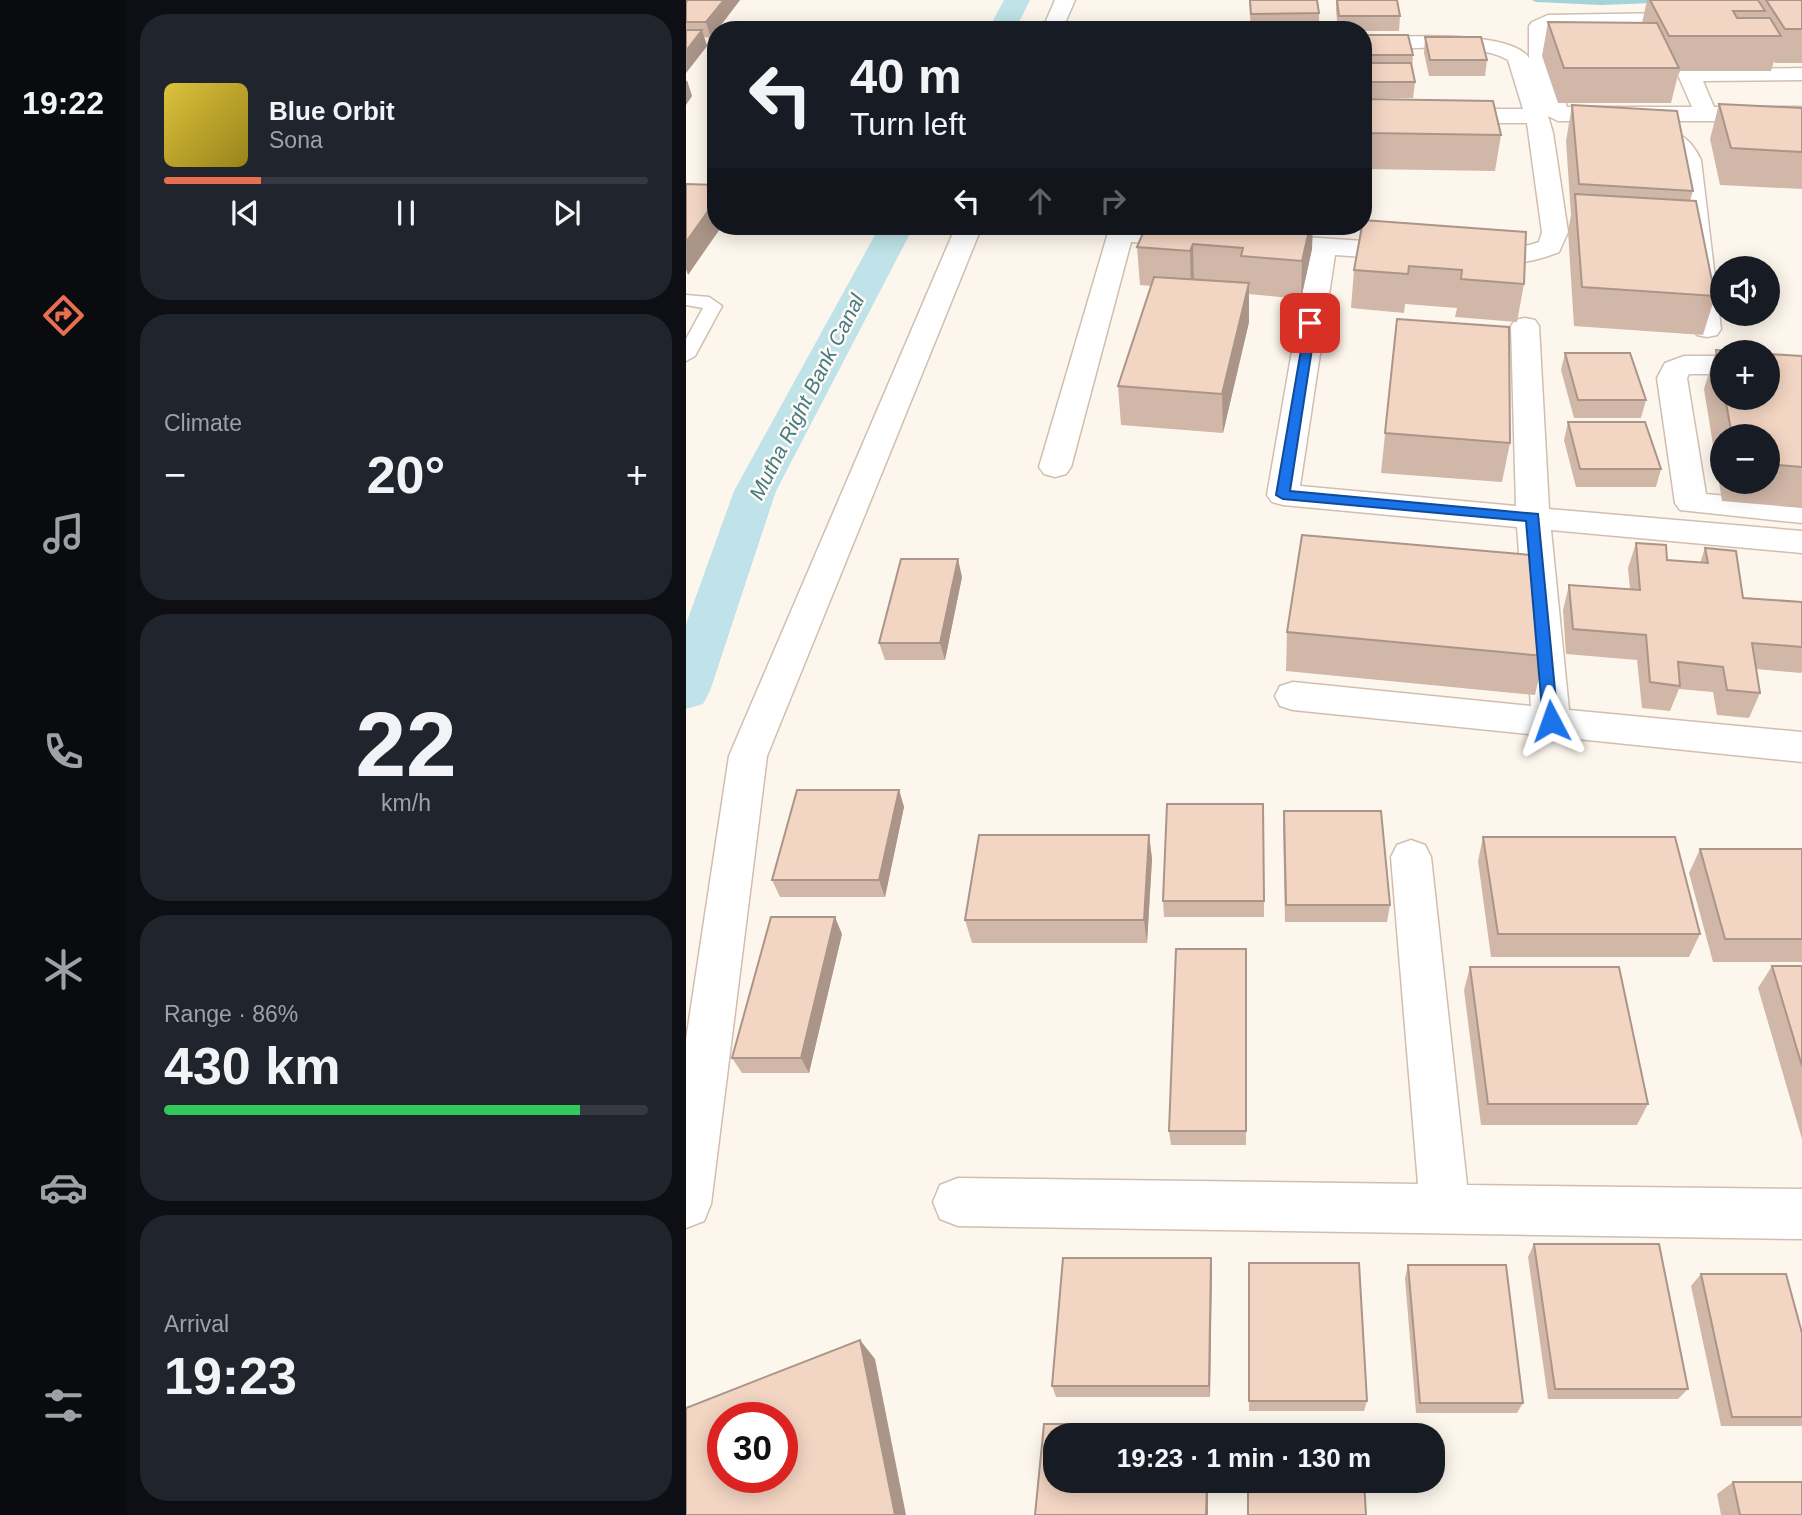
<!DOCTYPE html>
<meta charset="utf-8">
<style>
:root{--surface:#171b24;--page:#20242c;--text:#f1f3f6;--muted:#9ea1a6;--line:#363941;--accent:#e76f51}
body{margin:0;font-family:Arial,sans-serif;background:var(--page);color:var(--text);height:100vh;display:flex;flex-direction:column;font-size:26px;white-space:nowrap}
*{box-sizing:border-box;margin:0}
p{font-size:23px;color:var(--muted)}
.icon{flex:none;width:38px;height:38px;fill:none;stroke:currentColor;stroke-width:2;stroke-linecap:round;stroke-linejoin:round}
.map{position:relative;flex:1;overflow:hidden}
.side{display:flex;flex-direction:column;gap:14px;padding:14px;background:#0d0f14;width:560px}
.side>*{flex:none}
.top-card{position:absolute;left:21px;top:21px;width:665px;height:214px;border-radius:28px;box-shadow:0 4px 18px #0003;background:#171b24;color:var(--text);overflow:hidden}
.tools{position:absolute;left:1024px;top:256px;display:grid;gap:14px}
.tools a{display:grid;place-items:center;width:70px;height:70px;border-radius:50%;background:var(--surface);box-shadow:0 4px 18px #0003;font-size:35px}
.speed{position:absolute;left:21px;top:1402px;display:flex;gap:14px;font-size:35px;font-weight:700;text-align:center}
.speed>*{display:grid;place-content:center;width:91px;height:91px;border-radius:50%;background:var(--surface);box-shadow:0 4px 18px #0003;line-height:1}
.speed .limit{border:10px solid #d22;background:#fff;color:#111}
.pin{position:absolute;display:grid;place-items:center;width:60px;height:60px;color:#fff;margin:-30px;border-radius:14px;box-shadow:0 4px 10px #0006}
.me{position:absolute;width:77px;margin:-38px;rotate:356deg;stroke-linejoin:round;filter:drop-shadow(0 0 5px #0008)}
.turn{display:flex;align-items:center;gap:24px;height:147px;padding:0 28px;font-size:32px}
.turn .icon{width:91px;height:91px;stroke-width:2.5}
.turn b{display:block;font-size:49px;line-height:60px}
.lanes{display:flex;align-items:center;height:66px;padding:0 28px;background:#0003;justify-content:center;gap:35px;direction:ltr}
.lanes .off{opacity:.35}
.big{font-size:52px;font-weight:800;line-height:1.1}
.side .widget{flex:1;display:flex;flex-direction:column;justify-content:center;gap:10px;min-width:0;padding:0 24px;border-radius:28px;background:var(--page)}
.side .dial{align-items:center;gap:0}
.dial b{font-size:91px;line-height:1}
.song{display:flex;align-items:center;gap:21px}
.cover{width:84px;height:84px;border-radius:10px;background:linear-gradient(135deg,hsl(50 70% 55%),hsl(50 70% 35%))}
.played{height:7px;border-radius:4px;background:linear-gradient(90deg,var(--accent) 20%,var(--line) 20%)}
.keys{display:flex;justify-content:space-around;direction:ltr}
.heat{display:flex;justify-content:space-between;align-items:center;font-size:38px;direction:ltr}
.charge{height:10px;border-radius:5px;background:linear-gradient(90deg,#34c759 86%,var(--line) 0)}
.trip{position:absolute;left:357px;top:1423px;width:402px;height:70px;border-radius:28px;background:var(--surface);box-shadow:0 4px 18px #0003;font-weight:800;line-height:70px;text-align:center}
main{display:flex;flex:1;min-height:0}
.dock{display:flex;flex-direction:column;width:126px;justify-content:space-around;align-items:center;background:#090b0e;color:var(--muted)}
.dock .icon{width:49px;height:49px}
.dock .selected{color:var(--accent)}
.dock b{font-size:32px;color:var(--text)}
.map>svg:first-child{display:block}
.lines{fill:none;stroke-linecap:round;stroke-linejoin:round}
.stream{fill:#a5d3da;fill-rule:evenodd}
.canal{fill:#bfe3e8;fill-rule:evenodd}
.service-casing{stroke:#d1beb0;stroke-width:3}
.minor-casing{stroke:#d1beb0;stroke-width:3}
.service{fill:#fff;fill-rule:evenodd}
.minor{fill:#fff;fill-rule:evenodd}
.wall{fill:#d1b7a8;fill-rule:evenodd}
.shaded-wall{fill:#aa9588}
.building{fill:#f3d5c3;stroke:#aa9588;stroke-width:2;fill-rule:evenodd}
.route{fill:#1a73e8;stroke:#114b97;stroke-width:2}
.labels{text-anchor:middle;stroke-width:5;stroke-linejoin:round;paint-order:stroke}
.water-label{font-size:21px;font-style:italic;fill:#437c86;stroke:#fffaf3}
</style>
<main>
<nav class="dock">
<b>19:22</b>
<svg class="icon selected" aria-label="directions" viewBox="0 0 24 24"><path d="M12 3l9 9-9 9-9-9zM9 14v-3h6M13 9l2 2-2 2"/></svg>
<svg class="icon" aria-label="music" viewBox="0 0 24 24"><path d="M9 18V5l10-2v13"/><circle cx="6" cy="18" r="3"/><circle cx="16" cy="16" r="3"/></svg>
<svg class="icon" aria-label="phone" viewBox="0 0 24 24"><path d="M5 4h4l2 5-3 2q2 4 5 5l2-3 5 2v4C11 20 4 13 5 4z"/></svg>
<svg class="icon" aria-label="climate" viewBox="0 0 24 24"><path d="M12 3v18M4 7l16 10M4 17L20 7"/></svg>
<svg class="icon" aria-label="car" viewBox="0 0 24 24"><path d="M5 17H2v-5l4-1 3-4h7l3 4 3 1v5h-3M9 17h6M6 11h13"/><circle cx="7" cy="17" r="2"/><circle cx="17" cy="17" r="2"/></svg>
<svg class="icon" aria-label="filters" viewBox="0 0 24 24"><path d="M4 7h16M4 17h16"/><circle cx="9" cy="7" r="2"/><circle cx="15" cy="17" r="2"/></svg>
</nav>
<section class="side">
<div class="widget">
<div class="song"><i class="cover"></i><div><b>Blue Orbit</b><p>Sona</p></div></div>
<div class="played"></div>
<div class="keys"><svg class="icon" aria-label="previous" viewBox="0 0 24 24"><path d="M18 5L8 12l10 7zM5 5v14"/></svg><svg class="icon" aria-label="pause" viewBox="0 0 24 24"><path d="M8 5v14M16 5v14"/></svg><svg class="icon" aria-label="next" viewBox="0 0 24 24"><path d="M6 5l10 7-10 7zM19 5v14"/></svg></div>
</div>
<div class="widget"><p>Climate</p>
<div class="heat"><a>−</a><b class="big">20°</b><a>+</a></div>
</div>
<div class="widget dial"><b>22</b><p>km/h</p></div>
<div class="widget"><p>Range · 86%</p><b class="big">430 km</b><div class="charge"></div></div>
<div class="widget"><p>Arrival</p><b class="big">19:23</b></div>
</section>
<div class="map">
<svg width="1116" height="1515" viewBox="0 0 1116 1515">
<rect width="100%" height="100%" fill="#fdf6ec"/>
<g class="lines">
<!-- stream -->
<path class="stream" d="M846 0H997L993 2 915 5 850 2Z"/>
<!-- canal -->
<path class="canal" d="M318 0H344L329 30H302Z
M194 226H228L90 491 24 691 17 704 0 709V624L48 491Z"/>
<defs>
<path id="service" d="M0 295 23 297 36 306 9 356 0 361V339L17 308 0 305Z"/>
<path id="minor" d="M369 0H389L376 30H356Z
M1116 11V23L863 29 864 59 881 107H1006L992 75 995 70 1116 68V80L1017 81 1028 107H1116V121H872L862 116 867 133 882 232 873 252C844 264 809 268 778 261L774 255 778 249C803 243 828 252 853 242L856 232 841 123H677V109H837L822 60C787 40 718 50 677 50V38C710 37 825 29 843 58V26L846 22 862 15Z
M949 128C981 129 1000 128 1015 160L1035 329 1031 335 1021 337 1011 335 1007 329 991 160C981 136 962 145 941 140L937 135 941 130Z
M270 226H296L81 756 25 1204 18 1221 0 1228V1040L43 756Z
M424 226 507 230 516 233 520 238 516 243 507 246 445 242 385 467 380 474 369 477 358 474 353 467Z
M574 234 723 244 732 247 736 252 732 257 723 260 649 255 614 486 830 506 825 326 829 320 839 318 849 320 853 326 863 509 1116 531V553L865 530 883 710 1116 732V762L607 710 594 706 589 696 594 686 607 682 845 706 831 527 597 505 586 502 581 495 623 253 565 247 561 242 565 237Z
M998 356H1036V374H1003L1001 378 1020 494 1116 503V523L994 510 989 503 971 378 979 363Z
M725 840 739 845 745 857 781 1185 1116 1189V1239L272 1226 254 1219 247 1202 254 1185 272 1178 732 1184 705 857 711 845Z"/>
</defs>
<!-- service casing -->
<use href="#service" class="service-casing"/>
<!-- minor casing -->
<use href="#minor" class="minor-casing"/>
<!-- service -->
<use href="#service" class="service"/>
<!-- minor -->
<use href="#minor" class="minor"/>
</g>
<!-- wall -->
<path class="wall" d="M54 0 25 38 18 37 21 46 0 73V2Z
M563 0 633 13V29L565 30Z
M650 0H711L714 16 713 31H677V30H652L650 11Z
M961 0H1072L1073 2 1074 0H1116V63H1089L1088 61 1085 71H993L985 103H872L856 56 862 22 956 23Z
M677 35 727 55 726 68 729 82 727 98H677Z
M739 37 801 60 799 76H743L738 53Z
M679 99 815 135 809 171 679 169 677 141Z
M1033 104 1116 108V189L1034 185 1024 139Z
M886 105 1007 191 1004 201 1029 296 1017 335 888 326 882 231 885 215 880 141Z
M460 226 626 249 615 299 563 294V322L537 433 435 425 432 386 465 286 454 285 451 247Z
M676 226 838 284 831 322 769 317 771 308 719 304 718 313 665 308 668 270Z
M711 319 824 443 816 482 695 473Z
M1030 350 1036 352V397H1082L1116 356V508L1036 501 1018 389ZM1036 436H1082V481H1036Z
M879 353 960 400 955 418H888L875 370Z
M882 422 975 469 970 487H890L878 440Z
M950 543 981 560 1014 563 1019 548 1057 598 1116 602V671L1115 673 1070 669 1074 693 1063 718 1031 715 1027 692 993 689 984 711 956 708 951 660 880 654 877 610 883 585 944 589 942 568Z
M276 577 259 660H199L193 643Z
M601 632 858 656 849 695 600 671Z
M213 790 218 807 199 897H94L86 880Z
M598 811 704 905 701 922H599L597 828Z
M463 835 466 859 461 943H286L279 920Z
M797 837 1014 934 1003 957H805L792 861Z
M1014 849H1116V962H1027L1003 873Z
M477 901H578V917H478Z
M156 934 123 1073H56L46 1058Z
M560 949V1145H485L483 1131Z
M1086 966H1116V1139L1072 988Z
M784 967 962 1104 951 1125H795L778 990Z
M848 1244 1002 1389 992 1399H862L842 1257Z
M525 1258 524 1397H370L366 1386Z
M563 1263 681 1401 678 1411H563Z
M722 1265 837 1403 831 1413H730L719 1278Z
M1015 1274 1116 1333V1426H1035L1005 1286Z
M1047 1482 1116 1515H1035L1031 1494Z"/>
<!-- shaded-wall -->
<path class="shaded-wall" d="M38 0H54L25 38 20 22Z
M16 30 21 46 0 73V51Z
M1 80 6 96 0 105V82Z
M30 200V226H36L2 275 0 269V242Z
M624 226H627L626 249 615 299 616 261Z
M507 244 508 282 505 289 504 251Z
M563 283V322L537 433 536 394Z
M272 559 276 577 259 660 254 643Z
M213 790 218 807 199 897 193 880Z
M463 835 466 859 461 943 458 920Z
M149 917 156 934 123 1073 115 1058Z
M525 1258 526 1270 524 1397 523 1386Z
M174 1340 189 1359 220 1515H209Z
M521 1480H522V1515H520Z"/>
<!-- building -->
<path class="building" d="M2 0H38L20 22H0V2Z
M564 0H631L633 13 565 14Z
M651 0H711L714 16H653Z
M964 0H1072L1079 11H1047L1051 18H1084L1095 36H983Z
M1080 0H1116V29H1099Z
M862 22 971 23 993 68H878Z
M0 30H16L0 51Z
M677 35H722L727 55H677Z
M739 37H795L801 60H744Z
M677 63H725L729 82H677Z
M679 99 807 101 815 135 682 133Z
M1033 104 1116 108V152L1045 148Z
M886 105 991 111 1007 191 893 184Z
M0 184 30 185V200L0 242Z
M889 194 1010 201 1029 296 896 287Z
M677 220 840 232 838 284 775 279 776 270 723 266 722 274 668 270 676 226H677Z
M460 226H624L616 261 555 256 557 248 507 244 504 251 451 247Z
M468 277 563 283 536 394 432 386Z
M711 319 823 327 824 443 699 433Z
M1030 350 1057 352H1036V383Z
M879 353H944L960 400H892Z
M1082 354 1116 356V467L1082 464V436H1046L1039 397H1082Z
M882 422H959L975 469H894Z
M616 535 856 556 858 656 601 632Z
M950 543 980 545 981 560 1022 563 1019 548 1050 551 1057 598 1116 602V647L1066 643 1074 693 1041 690 1037 667 992 662 994 686 964 682 960 635 887 629 883 585 954 590Z
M215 559H272L254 643H193Z
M111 790H213L193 880H86Z
M481 804H577L578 901H477Z
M598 811H695L704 905H600Z
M293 835H463L458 920H279Z
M797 837H989L1014 934H812Z
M1014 849H1116V939H1039Z
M85 917H149L115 1058H46Z
M490 949H560V1131H483Z
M1086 966H1116V1066Z
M784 967H933L962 1104H802Z
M848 1244H973L1002 1389H869Z
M377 1258H525L523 1386H366Z
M563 1263H673L681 1401H563Z
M722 1265H820L837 1403H734Z
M1015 1274H1100L1116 1333V1417H1046Z
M174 1340 209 1515H0V1408ZM37 1418H96V1477H37Z
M358 1424H522V1435H369V1480H521L520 1515H349Z
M562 1480H678L680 1515H562Z
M1047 1482H1116V1515H1054Z"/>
<!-- route -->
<path class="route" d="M620 321 630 323 604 491 852 514 872 721 870 725H859L857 721 840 521 597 499 590 495Z"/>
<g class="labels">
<!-- water labels -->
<g class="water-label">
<text transform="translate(121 397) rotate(-63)" y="7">Mutha Right Bank Canal</text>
</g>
</g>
</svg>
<div class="tools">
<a><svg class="icon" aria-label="sound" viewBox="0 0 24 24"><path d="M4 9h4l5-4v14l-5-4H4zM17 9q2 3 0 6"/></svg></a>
<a>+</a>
<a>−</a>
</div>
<div class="speed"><div class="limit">30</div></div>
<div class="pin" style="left:624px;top:323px;background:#d93025"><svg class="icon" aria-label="arrive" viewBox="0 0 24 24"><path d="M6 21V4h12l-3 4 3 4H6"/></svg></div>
<svg class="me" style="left:865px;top:721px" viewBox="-20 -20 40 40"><path d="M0-17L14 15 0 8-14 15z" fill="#1a73e8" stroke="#fff" stroke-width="4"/></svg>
<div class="trip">19:23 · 1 min · 130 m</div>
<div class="top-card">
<div class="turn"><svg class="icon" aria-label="left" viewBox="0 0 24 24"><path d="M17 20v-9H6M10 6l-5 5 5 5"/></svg><div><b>40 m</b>Turn left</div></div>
<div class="lanes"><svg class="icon" aria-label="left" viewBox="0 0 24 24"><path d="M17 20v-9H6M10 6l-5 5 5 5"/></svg><svg class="icon off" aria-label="ahead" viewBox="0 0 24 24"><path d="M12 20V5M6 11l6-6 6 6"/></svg><svg class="icon off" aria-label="right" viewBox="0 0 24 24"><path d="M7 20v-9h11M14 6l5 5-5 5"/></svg></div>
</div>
</div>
</main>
